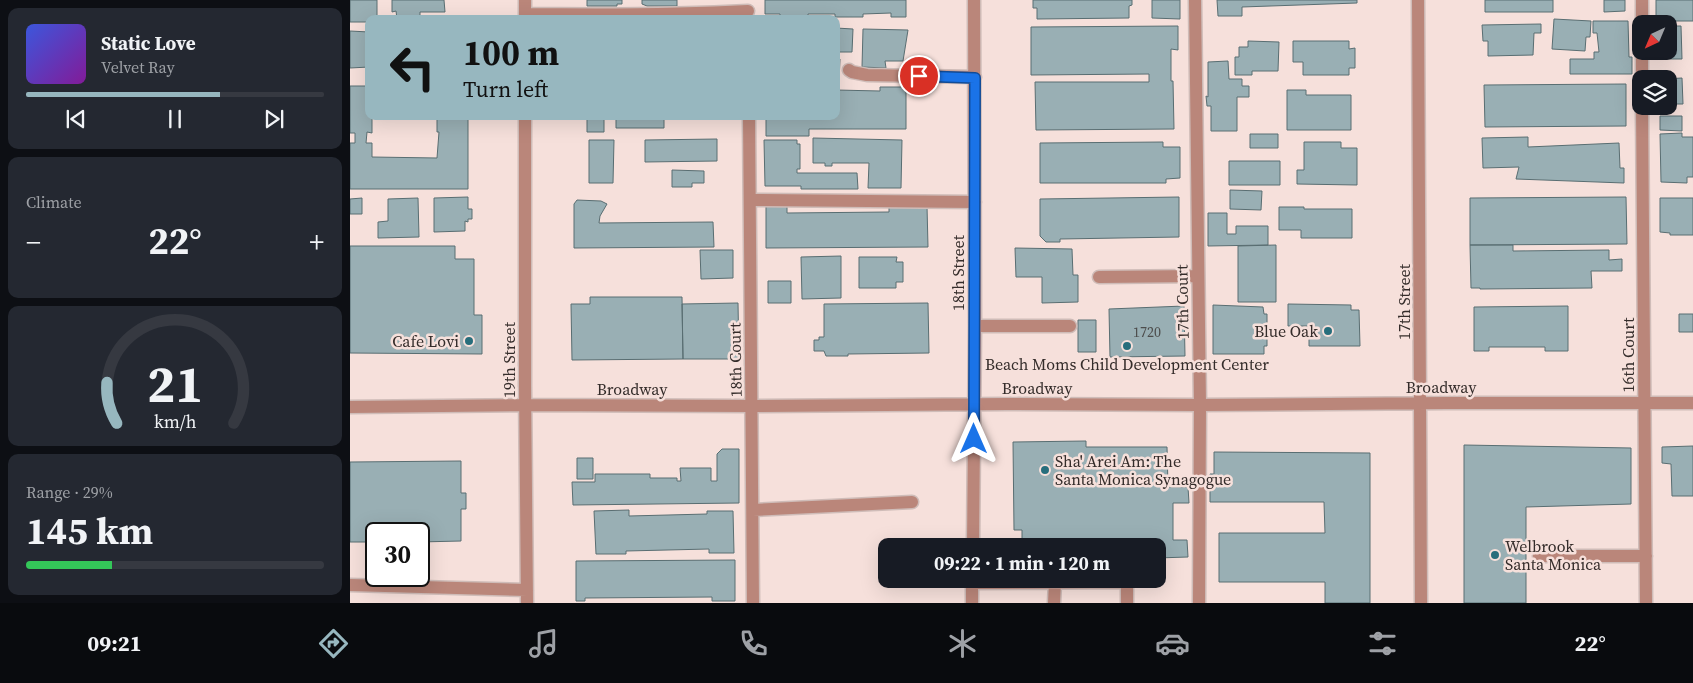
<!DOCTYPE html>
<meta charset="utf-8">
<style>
:root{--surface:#171b24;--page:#242831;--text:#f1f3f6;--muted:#9ea1a6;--line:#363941;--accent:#97b7bf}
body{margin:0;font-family:"Source Serif 4",serif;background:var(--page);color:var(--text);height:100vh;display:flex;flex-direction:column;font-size:19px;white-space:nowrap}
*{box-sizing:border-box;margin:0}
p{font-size:16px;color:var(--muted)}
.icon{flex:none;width:28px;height:28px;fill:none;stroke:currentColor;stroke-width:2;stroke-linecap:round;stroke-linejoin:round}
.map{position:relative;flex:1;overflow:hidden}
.drawer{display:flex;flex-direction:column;gap:8px;padding:8px;background:#0d0f14;width:350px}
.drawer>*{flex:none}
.guide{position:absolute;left:15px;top:15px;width:475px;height:105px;border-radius:10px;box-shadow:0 5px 20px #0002;background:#97b7bf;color:#111;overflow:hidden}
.needle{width:32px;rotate:224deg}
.buttons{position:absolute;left:1282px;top:15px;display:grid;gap:10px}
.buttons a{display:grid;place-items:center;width:45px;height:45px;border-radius:10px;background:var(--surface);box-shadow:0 5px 20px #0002;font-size:25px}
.speed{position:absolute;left:15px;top:522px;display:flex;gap:10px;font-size:25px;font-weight:700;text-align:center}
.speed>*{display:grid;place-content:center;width:65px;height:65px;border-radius:50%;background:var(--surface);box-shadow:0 5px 20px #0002;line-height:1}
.speed .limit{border:2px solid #111;border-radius:8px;background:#fff;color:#111}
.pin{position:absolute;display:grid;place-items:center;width:42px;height:42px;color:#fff;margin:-21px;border:2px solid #fff;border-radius:50%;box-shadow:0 1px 5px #0007}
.me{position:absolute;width:55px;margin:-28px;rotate:0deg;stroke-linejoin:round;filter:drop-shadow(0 0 4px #0008)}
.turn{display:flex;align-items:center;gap:18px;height:105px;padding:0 15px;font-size:22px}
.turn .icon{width:65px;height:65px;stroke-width:2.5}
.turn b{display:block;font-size:35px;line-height:42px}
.big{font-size:38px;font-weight:700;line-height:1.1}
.drawer .widget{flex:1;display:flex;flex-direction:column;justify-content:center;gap:8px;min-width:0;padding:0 18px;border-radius:10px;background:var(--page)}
.drawer .dial{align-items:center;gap:0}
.dial svg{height:130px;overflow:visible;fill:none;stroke:var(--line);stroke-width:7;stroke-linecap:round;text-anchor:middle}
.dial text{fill:var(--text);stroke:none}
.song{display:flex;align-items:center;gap:15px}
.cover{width:60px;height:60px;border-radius:8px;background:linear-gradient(135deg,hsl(230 70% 55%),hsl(290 70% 35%))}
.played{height:5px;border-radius:2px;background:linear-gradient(90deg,var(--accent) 65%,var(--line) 65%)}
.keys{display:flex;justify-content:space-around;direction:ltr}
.heat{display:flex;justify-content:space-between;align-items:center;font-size:28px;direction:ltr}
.charge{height:8px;border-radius:4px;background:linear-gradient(90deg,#34c759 29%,var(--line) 0)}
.trip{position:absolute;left:528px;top:538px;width:288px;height:50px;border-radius:10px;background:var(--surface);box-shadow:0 5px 20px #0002;font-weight:700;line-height:50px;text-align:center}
.dock{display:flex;height:80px;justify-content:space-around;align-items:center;background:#090b0e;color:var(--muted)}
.dock .icon{width:35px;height:35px}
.dock .selected{color:var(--accent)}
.dock b{font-size:22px;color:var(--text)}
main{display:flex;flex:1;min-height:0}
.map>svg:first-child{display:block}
.building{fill:#99afb4;stroke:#596e72}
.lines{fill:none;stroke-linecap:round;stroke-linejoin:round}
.minor-casing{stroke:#cfbcb8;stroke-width:15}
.minor{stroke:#ba867a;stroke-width:12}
.route-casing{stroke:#114b97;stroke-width:12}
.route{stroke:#1a73e8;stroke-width:9}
.poi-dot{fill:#286e7c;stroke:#f6e0db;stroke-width:2}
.labels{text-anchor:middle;stroke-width:5;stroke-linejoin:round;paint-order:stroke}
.number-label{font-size:14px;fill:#4d4d4c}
.street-label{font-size:16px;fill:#342c2a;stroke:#f6e0db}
.poi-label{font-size:16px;fill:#342c2a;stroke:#f6e0db;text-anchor:end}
</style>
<main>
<section class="drawer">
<div class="widget">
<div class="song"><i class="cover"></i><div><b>Static Love</b><p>Velvet Ray</p></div></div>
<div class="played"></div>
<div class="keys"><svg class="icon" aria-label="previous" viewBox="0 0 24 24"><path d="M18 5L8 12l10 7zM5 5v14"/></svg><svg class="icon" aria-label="pause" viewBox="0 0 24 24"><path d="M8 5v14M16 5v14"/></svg><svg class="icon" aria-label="next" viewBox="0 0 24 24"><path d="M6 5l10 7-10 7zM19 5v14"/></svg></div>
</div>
<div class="widget"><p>Climate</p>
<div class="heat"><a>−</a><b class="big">22°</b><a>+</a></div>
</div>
<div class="widget dial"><svg viewBox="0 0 100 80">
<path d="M14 69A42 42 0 1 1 86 69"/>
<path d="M14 69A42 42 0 0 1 8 44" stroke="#97b7bf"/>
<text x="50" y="56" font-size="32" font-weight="700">21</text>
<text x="50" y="72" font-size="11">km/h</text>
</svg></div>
<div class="widget"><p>Range · 29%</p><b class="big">145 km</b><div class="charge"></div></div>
</section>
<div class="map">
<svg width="1343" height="603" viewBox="0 0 1343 603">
<rect width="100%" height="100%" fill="#f6e0db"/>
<!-- building -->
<path class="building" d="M0 0H27V19H19V22H0Z
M42 0H94L95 12H70V19H47L46 11 42 12Z
M237 0H272V4H267V6H237Z
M292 0H327V6H297L292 4Z
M415 0H556V17H541V13L513 14V17H485V14H458V17H430V14H415Z
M683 0H782V5L779 6V18L687 19V8H683Z
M802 0H830V19L802 18Z
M867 0H1007V3L892 7V16H868Z
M1135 0H1203V12H1135Z
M1254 0H1275V11L1254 12Z
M1306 0H1343V21H1306Z
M1204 19 1241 21 1240 37H1236L1235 51 1202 49Z
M1243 21H1278L1279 57H1282V74H1220V59H1244V52H1249L1247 33H1243Z
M1191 24V33H1184L1183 55 1138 56V41H1133L1132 25Z
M828 26V50L821 49V81H823L824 129 686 130 685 82H799V74L681 75V27Z
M1319 26H1331L1332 59H1308V51H1319Z
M486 28 503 29 502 52H486Z
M513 29 558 30 553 61H535L536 68 512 67Z
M0 31 19 32V67L0 68Z
M898 41 929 42 928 71H902V75H885V57H889V47H898Z
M943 41H999V49L1005 48V68H999V75H953V62H943Z
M486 59H490L489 82H486Z
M878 61 879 79H892V86H899V97H887V131H861V106H857L856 96 858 97V62Z
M1332 78 1333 104H1319V79H1314Z
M1276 84V126L1135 127 1134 85Z
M0 86H19V116H22V133L17 132 16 143H22V157L87 158 89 132H87V116H118V189H0V143H5V133H0Z
M530 87H556V129H459V136H416V116H486V90L530 91Z
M937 90H956V95H1001V130H937Z
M237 116H254V132H237Z
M266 116H314V128H266Z
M1310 116H1332V131L1310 130Z
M1332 133V137H1343V177H1337V183L1311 182 1310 134Z
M900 134H928V148H900Z
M1178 137V147L1269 143 1270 168H1274V183L1166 179 1169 167 1133 168 1132 138Z
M463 138 552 140 551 188H518L519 163H482V166H475V163H463Z
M367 139V161L295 162V140Z
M239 140H264L263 183H239Z
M414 140H447V144H450V169H447V173H507L508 189H451V186H415Z
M813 142V147H830V178L816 179V183H690V143Z
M954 142H991V148H1007V185L947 184V170H954Z
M879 161H930V185H879Z
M322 170 354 171V183H342V187H322Z
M880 190 912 191 911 210 880 209Z
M118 197V209H122V219H118V222L115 221V231L84 232V198Z
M829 197V237L710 239V242H696L690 236V199Z
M1276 197 1277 244 1120 245V198Z
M12 198V214H0V199Z
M68 198 69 237 28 238V222L38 221V199Z
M1310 198H1343V235H1320V233L1310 232Z
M227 200 251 201 257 204 250 216 249 223 363 222 364 247 224 248V204Z
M416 206H437V213L539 212V206H577L578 247 416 248Z
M929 207H954V209H1002V238H951V230H929Z
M858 213H877V234H886V226H918V245L858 246Z
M926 245V302H888V246Z
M1120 245H1163V251L1259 250V260L1272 259V271H1241L1242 288 1130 289V288H1121Z
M0 246H105V259H124V315H132V354L0 353Z
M665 248 722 249 723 275H728V302L692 303V277H666Z
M350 250H383V278L351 279Z
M491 256V298L452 299 451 257Z
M509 257H547L546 262H553V282H546V288H509Z
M418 281H441V303H418Z
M240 297H332L333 359 222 360 221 304H240Z
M388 303 389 359H333L332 304Z
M578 303 579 353 498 354V356H476L474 351H464V340H469V337H474V304Z
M938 304 1001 305V310H1009L1010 346H959V326H938Z
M863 305 913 307 914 314H917V346H914V354H863Z
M834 306 835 356 760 357 759 309Z
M1218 306V351H1195V347H1139V351H1124V307Z
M1329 314H1343V332H1329Z
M728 320H746V352H728Z
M736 441V447H817L818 487H838L839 503H823V540H837L838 557 806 558V546H672V530H664L663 442Z
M1114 445 1281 448V504L1176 507V603H1114Z
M1343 446V496H1322L1321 464 1312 463V447Z
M372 449H389V503L223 505 222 482H245V474H300V478H327V481H331L330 468H361V481H367V454Z
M864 452 1020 453V603H975V582H869V533H975L974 502H860V474H864Z
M227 458H243V479H227Z
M111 461V493H116V509H111V541L69 542V534H26V542H0V462Z
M279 510V516L357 514V511H383L384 553H359V549L276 551V554H246L244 511Z
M385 560V601H362V597L235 598V601H226V561Z"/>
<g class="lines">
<defs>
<path id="minor" d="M845 0 850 405 849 603
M1068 0 1071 603
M1292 0V24
M175 14C250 15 324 15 398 11
M175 19V0
M1292 51V79
M499 70 502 72 517 75 625 77
M1292 106 1296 603
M175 116V386L177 603
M399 116 403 603
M400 200 625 202
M749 277 848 276
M625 326H720
M0 407 175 405 402 406 657 404 850 405 1096 403H1343
M403 510 562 502
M623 546 625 326 624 0
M1189 556H1296
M622 579V603
M622 583 777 582V603
M0 585 177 590
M704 603 705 582"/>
</defs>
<!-- minor casing -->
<use href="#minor" class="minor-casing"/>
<!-- minor -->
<use href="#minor" class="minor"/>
</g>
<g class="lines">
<defs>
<path id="route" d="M569 76 625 78 624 439"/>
</defs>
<!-- route casing -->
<use href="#route" class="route-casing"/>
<!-- route -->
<use href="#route" class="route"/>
</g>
<!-- markers -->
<g class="poi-dot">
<circle cx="978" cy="331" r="5"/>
<circle cx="119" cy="341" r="5"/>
<circle cx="777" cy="346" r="5"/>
<circle cx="695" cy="470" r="5"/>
<circle cx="1145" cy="555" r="5"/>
</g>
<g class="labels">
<!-- number labels -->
<g class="number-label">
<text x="797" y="337">1720</text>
</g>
<!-- street labels -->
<g class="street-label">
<text transform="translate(608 273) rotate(-90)" y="6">18th Street</text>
<text transform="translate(832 302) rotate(-91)" y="6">17th Court</text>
<text transform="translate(1054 302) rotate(-90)" y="6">17th Street</text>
<text transform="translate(1278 355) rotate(-90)" y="6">16th Court</text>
<text transform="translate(159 360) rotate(-90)" y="6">19th Street</text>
<text transform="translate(385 360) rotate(-91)" y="6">18th Court</text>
<text x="1091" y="393">Broadway</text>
<text x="687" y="394">Broadway</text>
<text x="282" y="395">Broadway</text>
</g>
<!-- poi labels -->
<g class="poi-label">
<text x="968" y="337">Blue Oak</text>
<text x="109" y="347">Cafe Lovi</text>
<text x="777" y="370" text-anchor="middle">Beach Moms Child Development Center</text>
<text x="705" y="467" text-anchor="start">Sha' Arei Am: The<tspan x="705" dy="18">Santa Monica Synagogue</tspan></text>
<text x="1155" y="552" text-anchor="start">Welbrook<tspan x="1155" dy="18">Santa Monica</tspan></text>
</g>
</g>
</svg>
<div class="buttons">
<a><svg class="needle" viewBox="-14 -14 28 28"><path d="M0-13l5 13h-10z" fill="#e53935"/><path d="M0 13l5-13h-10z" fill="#9ea1a6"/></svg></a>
<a><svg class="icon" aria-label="layers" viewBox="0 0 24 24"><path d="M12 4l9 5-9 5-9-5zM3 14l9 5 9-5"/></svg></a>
</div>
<div class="speed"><div class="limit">30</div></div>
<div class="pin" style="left:569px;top:76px;background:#d93025"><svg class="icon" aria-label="arrive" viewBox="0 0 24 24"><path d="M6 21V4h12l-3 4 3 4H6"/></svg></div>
<svg class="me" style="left:624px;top:439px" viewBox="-20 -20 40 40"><path d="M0-17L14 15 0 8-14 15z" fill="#1a73e8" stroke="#fff" stroke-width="4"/></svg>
<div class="trip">09:22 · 1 min · 120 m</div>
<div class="guide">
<div class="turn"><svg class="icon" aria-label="left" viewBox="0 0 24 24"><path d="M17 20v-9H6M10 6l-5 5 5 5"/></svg><div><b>100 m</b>Turn left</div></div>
</div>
</div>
</main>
<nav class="dock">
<b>09:21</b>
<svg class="icon selected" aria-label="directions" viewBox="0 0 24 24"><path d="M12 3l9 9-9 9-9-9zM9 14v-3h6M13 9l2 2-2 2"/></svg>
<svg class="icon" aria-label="music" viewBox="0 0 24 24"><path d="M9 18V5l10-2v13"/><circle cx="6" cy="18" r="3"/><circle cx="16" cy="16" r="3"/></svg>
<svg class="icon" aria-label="phone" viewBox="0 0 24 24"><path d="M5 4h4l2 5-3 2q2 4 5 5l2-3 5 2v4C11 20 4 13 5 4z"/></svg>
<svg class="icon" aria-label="climate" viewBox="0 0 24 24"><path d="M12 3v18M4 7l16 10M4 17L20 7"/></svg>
<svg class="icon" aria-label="car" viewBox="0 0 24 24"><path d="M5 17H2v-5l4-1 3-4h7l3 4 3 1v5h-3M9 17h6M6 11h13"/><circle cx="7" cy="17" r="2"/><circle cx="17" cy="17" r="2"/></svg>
<svg class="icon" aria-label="filters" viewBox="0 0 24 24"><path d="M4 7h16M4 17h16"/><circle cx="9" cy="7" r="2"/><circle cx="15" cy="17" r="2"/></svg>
<b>22°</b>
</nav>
